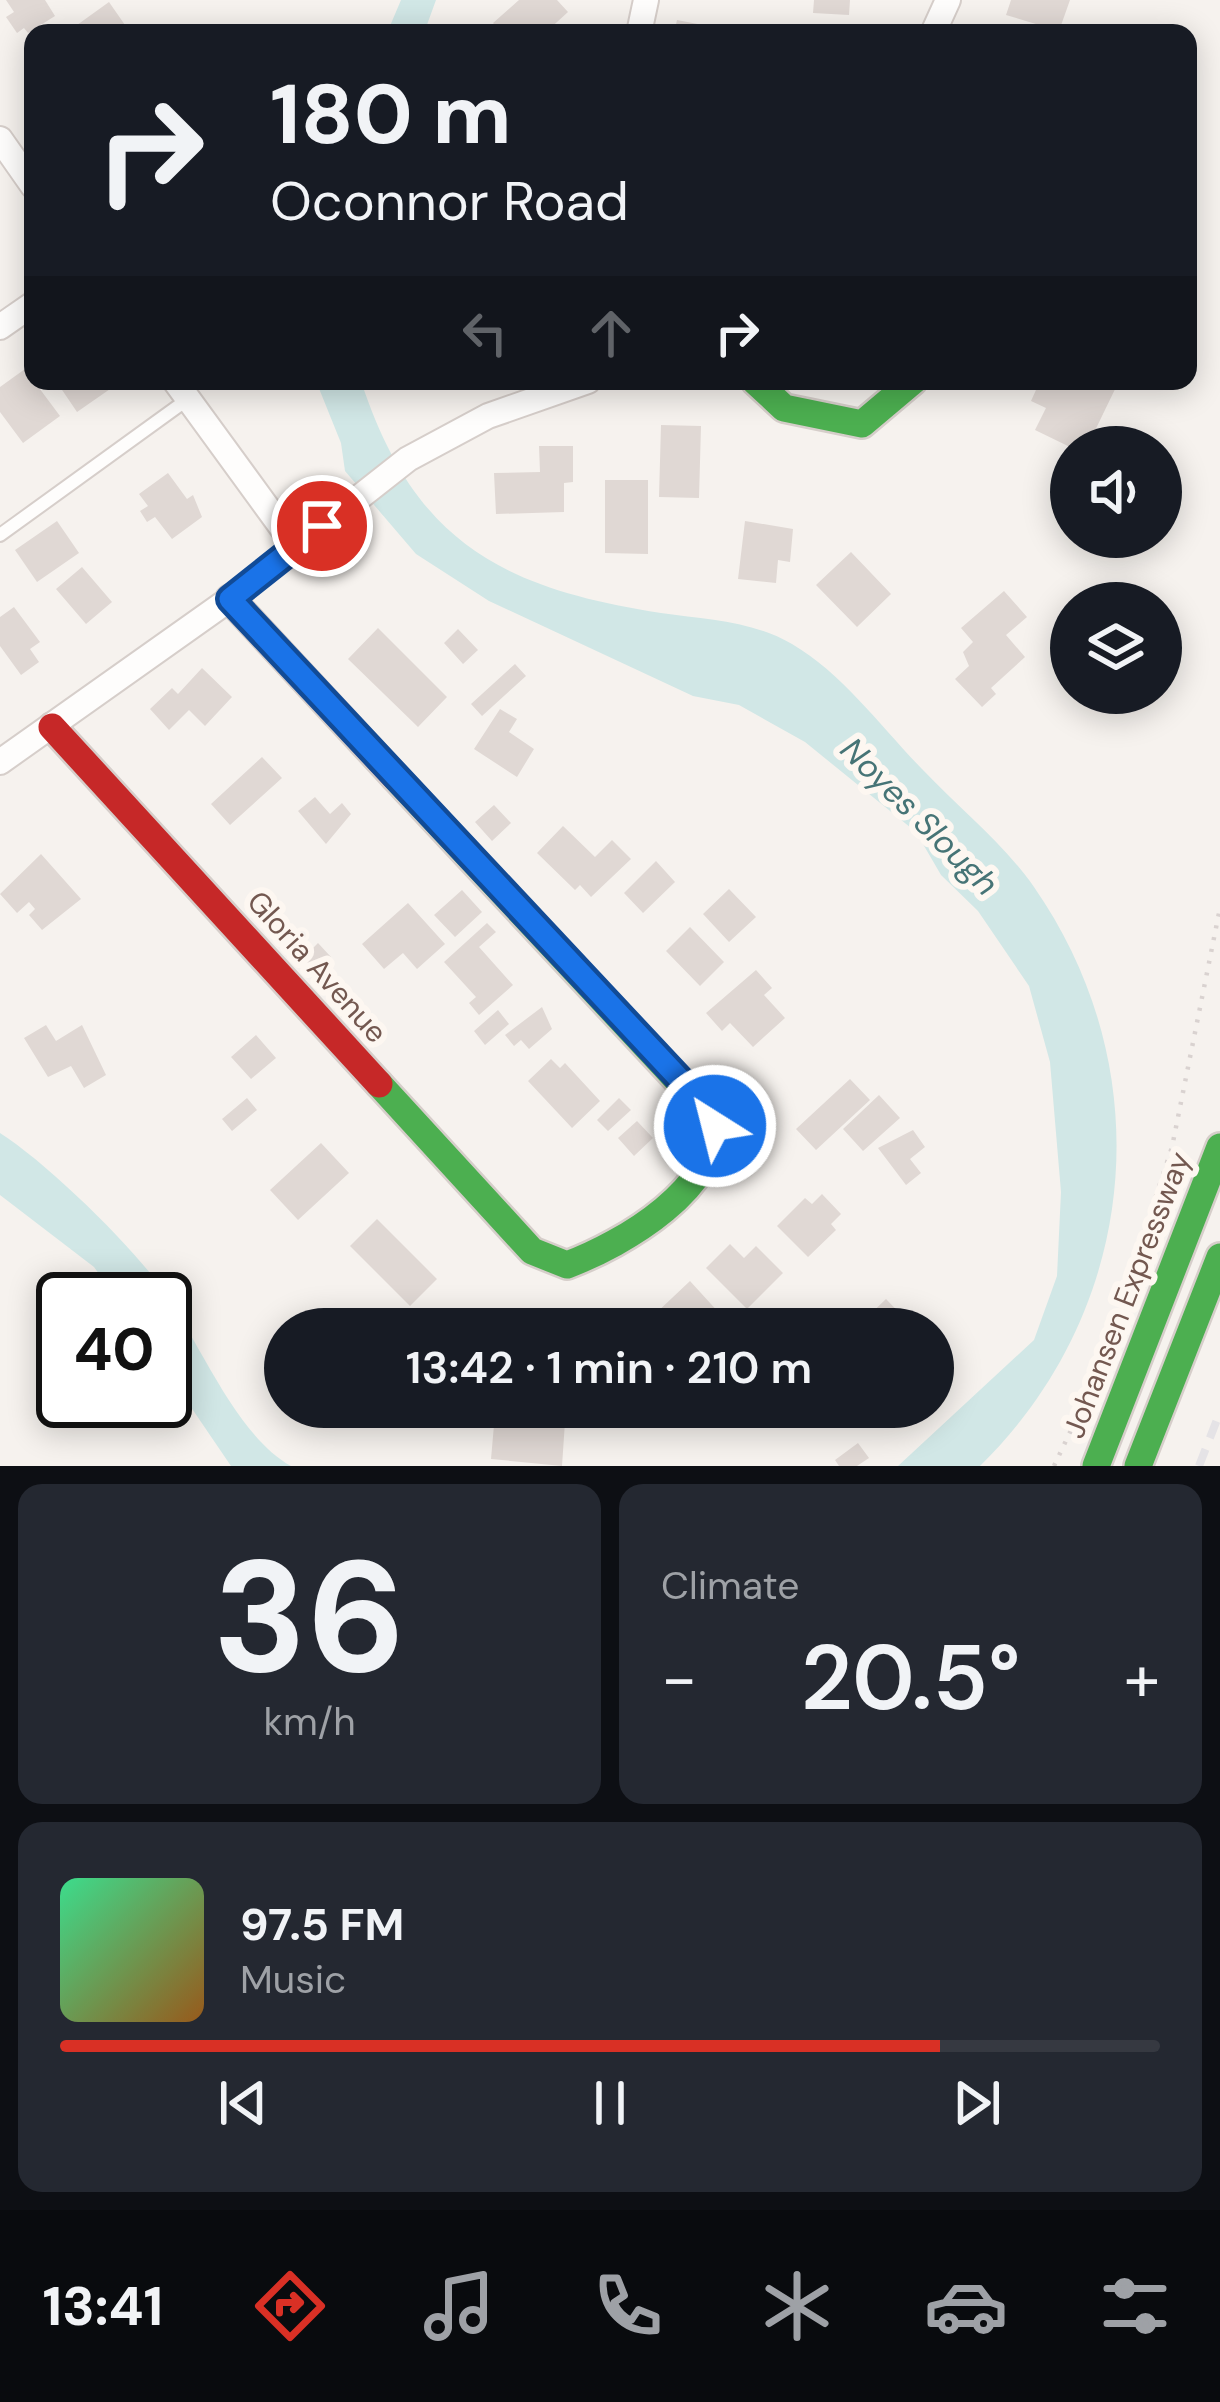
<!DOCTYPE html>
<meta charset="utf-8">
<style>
:root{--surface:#171b24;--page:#242831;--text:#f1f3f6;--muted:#9ea1a6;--line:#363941;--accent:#d93025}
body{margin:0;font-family:"DM Sans",sans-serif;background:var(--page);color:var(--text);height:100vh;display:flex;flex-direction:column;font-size:45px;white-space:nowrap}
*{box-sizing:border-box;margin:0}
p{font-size:39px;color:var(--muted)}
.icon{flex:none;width:66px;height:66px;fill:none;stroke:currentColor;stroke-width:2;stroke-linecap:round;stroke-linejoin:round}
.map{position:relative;height:1466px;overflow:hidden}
.drawer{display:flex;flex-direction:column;gap:18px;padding:18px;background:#0d0f14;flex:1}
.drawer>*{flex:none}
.banner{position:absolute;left:24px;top:24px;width:1173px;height:366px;border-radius:24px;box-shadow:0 6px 30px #0003;background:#171b24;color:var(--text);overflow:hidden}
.buttons{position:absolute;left:1050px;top:426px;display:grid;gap:24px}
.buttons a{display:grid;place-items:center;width:132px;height:132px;border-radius:50%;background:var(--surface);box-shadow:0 6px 30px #0003;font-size:60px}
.speed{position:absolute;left:36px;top:1272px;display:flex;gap:24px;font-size:60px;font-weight:700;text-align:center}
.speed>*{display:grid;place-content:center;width:156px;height:156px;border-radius:50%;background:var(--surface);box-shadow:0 6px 30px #0003;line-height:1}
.speed .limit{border:6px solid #111;border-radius:18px;background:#fff;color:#111}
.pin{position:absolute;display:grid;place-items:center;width:102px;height:102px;color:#fff;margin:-51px;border:6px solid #fff;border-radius:50%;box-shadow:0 3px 12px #0007}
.me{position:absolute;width:132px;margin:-66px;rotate:324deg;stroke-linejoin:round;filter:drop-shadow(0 0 9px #0008)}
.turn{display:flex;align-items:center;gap:42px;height:252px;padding:0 48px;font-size:54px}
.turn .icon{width:156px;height:156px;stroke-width:2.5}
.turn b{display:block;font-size:84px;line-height:102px}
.lanes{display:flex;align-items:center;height:114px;padding:0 48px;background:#0003;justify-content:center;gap:60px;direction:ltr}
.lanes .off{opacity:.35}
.big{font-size:90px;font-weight:600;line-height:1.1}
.drawer .tile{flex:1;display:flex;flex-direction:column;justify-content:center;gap:18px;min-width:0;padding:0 42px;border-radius:24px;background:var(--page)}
.drawer .dial{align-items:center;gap:0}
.dial b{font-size:156px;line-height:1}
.song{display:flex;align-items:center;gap:36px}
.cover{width:144px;height:144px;border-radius:18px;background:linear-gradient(135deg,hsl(150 70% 55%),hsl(30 70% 35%))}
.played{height:12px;border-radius:6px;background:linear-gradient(90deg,var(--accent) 80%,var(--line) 80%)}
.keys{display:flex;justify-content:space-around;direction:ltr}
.heat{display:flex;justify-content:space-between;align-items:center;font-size:66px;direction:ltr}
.drawer .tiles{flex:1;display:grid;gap:18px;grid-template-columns:1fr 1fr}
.tile:last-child{grid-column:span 2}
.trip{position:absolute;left:264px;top:1308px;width:690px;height:120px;border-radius:60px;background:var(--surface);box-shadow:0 6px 30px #0003;font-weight:600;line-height:120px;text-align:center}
.menu{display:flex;height:192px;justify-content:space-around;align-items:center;background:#090b0e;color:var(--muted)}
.menu .icon{width:84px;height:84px}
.menu .active{color:var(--accent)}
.menu b{font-size:54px;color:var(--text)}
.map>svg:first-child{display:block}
.water{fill:#d1e7e6}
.building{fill:#e0d8d4}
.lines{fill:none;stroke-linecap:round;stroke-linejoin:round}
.lane-casing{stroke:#d6ceca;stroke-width:16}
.street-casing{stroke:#d6ceca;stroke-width:28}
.fast-casing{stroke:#d6ceca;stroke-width:32}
.jam-casing{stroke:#d6ceca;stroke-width:32}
.path{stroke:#d9d2d0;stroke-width:4.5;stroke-dasharray:3 9;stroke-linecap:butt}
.lane{stroke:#fefdfc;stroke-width:12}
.street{stroke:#fefdfc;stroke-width:24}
.fast{stroke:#4caf50;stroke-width:27}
.jam{stroke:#c62828;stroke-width:27}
.rail{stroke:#e5e3e6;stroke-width:8;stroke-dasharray:18 12;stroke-linecap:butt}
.route-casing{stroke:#114b97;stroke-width:30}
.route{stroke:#1a73e8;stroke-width:21}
.labels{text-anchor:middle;stroke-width:12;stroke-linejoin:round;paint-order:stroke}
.street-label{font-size:30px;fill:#735850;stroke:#fdf7f1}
.water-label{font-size:33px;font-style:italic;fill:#467476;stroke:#fdf7f1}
</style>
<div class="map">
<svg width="1220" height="1466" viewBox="0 0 1220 1466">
<rect width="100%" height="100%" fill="#f6f2ee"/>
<!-- water -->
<path class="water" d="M401 0H436L424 33H387Z
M316 381H361C414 542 501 588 661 613 707 620 750 620 792 644 843 674 881 727 922 769 958 807 1005 845 1034 887 1162 1071 1139 1310 980 1466H898L1034 1340 1057 1276 1061 1192 1050 1062 1029 986 978 911 941 875 916 832 805 742 739 705 693 696 489 601 416 554 345 471 341 443Z
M0 1133C47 1163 128 1242 161 1287 198 1338 235 1435 291 1466H231L165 1369V1299H117L94 1267 0 1195Z"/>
<!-- building -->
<path class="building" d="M6 0H45L55 16 28 33 24 28 17 33 6 17 14 12Z
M519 0H557L568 12 545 33H502L493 23Z
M814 0H850L849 15 813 13Z
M1011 0H1070L1059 31 1006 15Z
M109 2 125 25 114 33H83L77 25Z
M677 20 708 26 707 33H674Z
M25 369 60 416 23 443 0 412V387Z
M56 381H109L113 387 77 412Z
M1040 381H1119L1087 447H1070L1035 430 1046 408 1031 401Z
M661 425 701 426 699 498 659 497Z
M539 446H573V482L564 483V512L496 514 494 473 540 472Z
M168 473 187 499 193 495 202 517 172 539 155 517 147 522 140 511 148 506 139 494Z
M605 480H648V554L605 553Z
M57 521 79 553 37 582 15 550Z
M745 521 793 529 790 562 778 560 776 583 738 579Z
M851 552 891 594 857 627 816 585Z
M82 567 112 602 86 624 56 589Z
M1004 591 1027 617 1006 635 1025 657 991 688 996 694 982 707 955 679 969 666 963 652 973 642 961 628Z
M14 607 40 642 30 649 39 662 21 675 0 646V617Z
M378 628 447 697 418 727 348 659Z
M458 629 478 650 463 664 444 643Z
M515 664 526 676 482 716 471 704Z
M202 668 232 697 205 726 189 710 169 730 150 709 172 688 178 694Z
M500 709 517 719 509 732 534 749 517 777 474 749Z
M262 757 282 778 230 825 211 804Z
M315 797 330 814 342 803 351 814 326 844 298 811Z
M494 805 511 823 492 841 475 822Z
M563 826 595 857 612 840 631 859 591 897 580 885 575 890 537 853Z
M41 854 81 899 42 930 29 915 35 909 29 902 17 913 0 894Z
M656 861 675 882 643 913 624 893Z
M729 889 756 917 729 942 703 914Z
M462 890 482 912 455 937 434 915Z
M408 903 445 944 417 969 403 953 384 969 362 944Z
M487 923 496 932 479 947 513 985 479 1015 469 1003 476 997 444 962Z
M690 927 724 962 700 986 666 951Z
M318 943 331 957 316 971 303 958Z
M756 970 772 988 764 995 785 1018 753 1047 730 1023 722 1031 706 1013Z
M542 1007 552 1029 529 1049 521 1040 514 1046 505 1035Z
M498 1010 509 1024 485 1045 474 1031Z
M46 1025 56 1041 82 1025 106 1075 84 1088 71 1066 48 1077 24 1038Z
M256 1035 276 1058 251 1079 231 1057Z
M551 1059 560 1068 565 1063 600 1101 572 1128 528 1081Z
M850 1079 870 1100 816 1150 796 1129Z
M879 1095 900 1118 863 1151 843 1129Z
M247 1098 257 1110 232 1131 222 1119Z
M619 1098 631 1110 608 1131 597 1120Z
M637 1121 653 1138 634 1156 618 1138Z
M913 1130 925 1147 910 1159 921 1173 906 1185 878 1148Z
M321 1143 349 1173 298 1220 270 1190Z
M822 1194 841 1214 831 1224 836 1230 808 1257 777 1226 805 1198 812 1204Z
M377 1219 437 1279 410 1306 350 1246Z
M730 1244 744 1258 756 1246 783 1273 747 1309 706 1268Z
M690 1281 731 1326 728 1329H701L695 1323 689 1329H666L654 1315Z
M886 1299 915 1329 858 1326Z
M526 1407H566L562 1466 491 1459 494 1425 525 1428Z
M858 1443 869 1458 857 1466H839L835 1460Z"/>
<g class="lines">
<defs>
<path id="lane" d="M0 535 188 399"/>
<path id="street" d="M639 33 646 0
M933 33 948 0
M0 139 33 186
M0 327 33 304
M175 381 296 547
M0 762 230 599 408 459 488 416 588 381"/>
<path id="fast" d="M755 381 784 408 862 424 913 381
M379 1084 532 1251 567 1265C623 1244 722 1187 713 1118L395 777
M1096 1466 1220 1147
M1138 1466 1220 1257"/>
<path id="jam" d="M230 599 395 777
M52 727 379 1084"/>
</defs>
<!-- lane casing -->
<use href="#lane" class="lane-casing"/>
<!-- street casing -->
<use href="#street" class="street-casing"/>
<!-- fast casing -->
<use href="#fast" class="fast-casing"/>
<!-- jam casing -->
<use href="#jam" class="jam-casing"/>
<!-- path -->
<path class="path" d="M1122 1300 1172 1147 1220 908
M1054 1466 1072 1428"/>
<!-- lane -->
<use href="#lane" class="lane"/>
<!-- street -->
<use href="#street" class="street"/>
<!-- fast -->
<use href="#fast" class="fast"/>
<!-- jam -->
<use href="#jam" class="jam"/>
<!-- rail -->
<path class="rail" d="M1199 1466 1220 1412"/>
</g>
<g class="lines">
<defs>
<path id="route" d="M322 526 230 599 704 1105 715 1126"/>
</defs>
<!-- route casing -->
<use href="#route" class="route-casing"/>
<!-- route -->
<use href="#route" class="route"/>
</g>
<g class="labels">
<!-- street labels -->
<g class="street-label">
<text transform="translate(317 967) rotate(48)" y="10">Gloria Avenue</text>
<text transform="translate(1127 1295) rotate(-69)" y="10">Johansen Expressway</text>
</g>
<!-- water labels -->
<g class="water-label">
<text transform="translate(920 816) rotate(45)" y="12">Noyes Slough</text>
</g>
</g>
</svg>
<div class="buttons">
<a><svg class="icon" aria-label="sound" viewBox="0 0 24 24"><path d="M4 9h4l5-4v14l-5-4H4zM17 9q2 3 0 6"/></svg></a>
<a><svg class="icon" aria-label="layers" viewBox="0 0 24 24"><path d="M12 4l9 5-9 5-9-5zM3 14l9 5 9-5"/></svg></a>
</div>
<div class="speed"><div class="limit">40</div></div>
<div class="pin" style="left:322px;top:526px;background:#d93025"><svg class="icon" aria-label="arrive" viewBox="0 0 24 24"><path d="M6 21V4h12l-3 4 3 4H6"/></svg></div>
<svg class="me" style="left:715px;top:1126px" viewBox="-20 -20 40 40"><circle r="17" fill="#1a73e8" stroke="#fff" stroke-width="3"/><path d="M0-11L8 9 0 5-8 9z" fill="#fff"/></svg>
<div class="trip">13:42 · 1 min · 210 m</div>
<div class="banner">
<div class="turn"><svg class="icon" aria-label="right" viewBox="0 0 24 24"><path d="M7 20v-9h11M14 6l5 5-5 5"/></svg><div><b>180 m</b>Oconnor Road</div></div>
<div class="lanes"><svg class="icon off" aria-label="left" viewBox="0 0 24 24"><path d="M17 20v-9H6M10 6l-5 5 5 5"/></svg><svg class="icon off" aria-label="ahead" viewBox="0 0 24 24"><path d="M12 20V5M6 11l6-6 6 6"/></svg><svg class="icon" aria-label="right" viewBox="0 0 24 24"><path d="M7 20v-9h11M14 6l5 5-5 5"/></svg></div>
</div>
</div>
<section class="drawer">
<div class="tiles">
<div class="tile dial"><b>36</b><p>km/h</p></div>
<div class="tile"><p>Climate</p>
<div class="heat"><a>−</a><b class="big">20.5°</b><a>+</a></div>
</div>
<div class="tile">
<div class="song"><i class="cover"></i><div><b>97.5 FM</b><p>Music</p></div></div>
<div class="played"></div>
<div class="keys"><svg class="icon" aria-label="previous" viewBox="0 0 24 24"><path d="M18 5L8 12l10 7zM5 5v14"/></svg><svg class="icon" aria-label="pause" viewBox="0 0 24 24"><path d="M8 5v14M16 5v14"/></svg><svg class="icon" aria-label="next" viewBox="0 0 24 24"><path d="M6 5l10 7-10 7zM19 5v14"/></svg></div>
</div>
</div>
</section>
<nav class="menu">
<b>13:41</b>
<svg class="icon active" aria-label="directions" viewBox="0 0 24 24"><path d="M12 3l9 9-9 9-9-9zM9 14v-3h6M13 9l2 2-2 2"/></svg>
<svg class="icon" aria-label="music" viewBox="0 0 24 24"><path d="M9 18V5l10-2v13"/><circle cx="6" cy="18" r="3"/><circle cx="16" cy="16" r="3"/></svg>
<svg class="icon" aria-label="phone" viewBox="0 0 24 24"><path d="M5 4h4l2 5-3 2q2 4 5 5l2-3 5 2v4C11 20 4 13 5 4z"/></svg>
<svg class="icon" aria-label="climate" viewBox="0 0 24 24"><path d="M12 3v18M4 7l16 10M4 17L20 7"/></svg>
<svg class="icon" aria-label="car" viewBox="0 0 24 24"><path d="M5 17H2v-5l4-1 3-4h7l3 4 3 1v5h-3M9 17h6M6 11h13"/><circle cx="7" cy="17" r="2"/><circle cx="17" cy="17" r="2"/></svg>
<svg class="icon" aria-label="filters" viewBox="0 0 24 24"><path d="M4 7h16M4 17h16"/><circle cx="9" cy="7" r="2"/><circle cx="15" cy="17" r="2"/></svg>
</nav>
